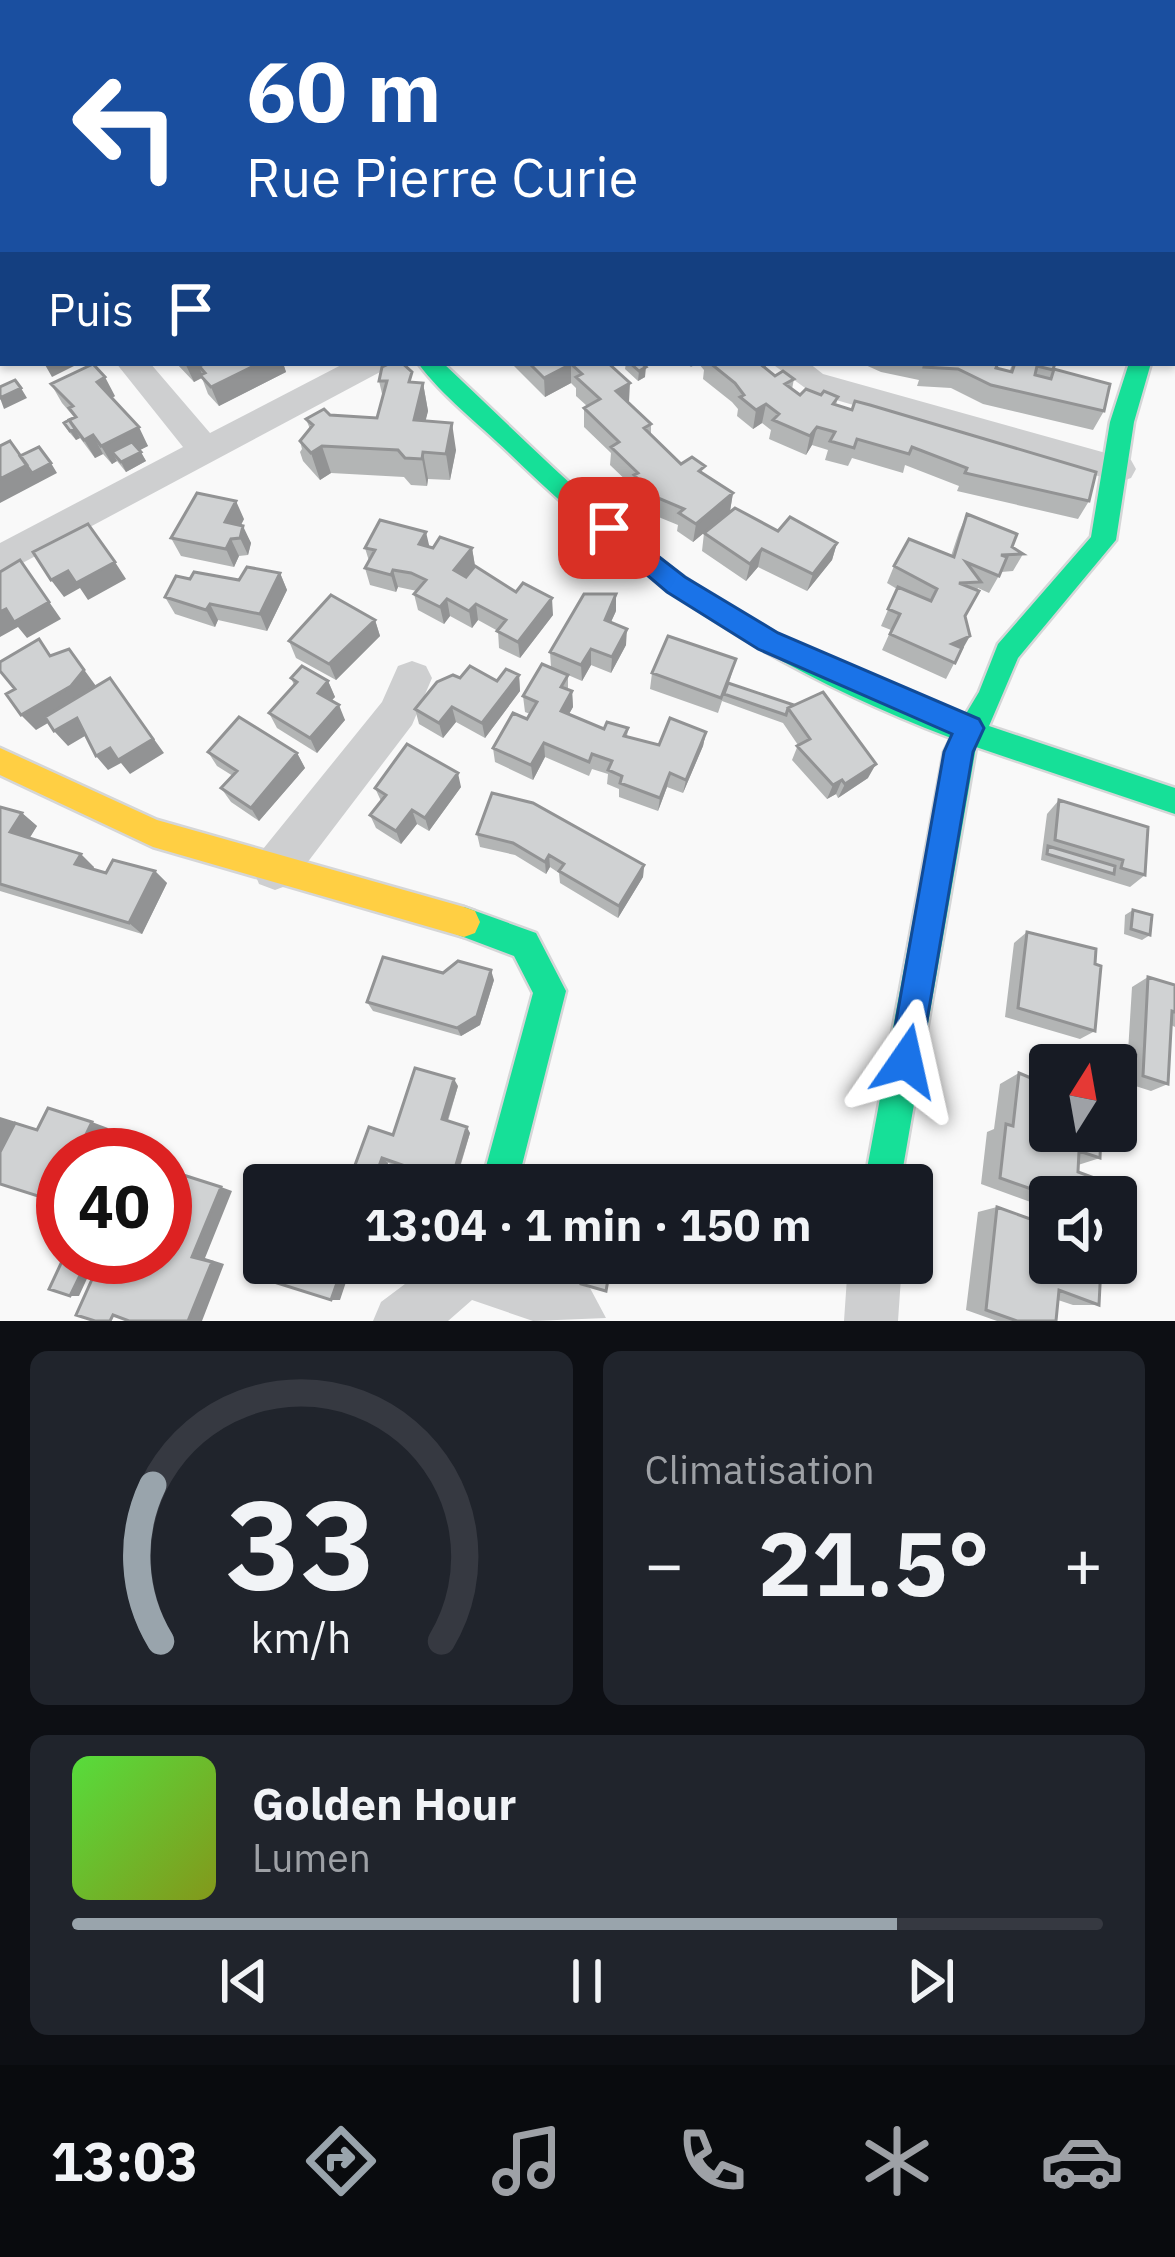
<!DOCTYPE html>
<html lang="fr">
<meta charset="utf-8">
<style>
:root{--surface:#171b24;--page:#20242c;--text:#f1f3f6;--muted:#9ea1a6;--line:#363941;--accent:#99a4ac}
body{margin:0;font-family:"IBM Plex Sans",sans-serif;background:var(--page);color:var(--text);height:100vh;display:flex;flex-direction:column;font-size:45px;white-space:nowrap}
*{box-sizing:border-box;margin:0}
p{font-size:39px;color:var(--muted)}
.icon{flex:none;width:66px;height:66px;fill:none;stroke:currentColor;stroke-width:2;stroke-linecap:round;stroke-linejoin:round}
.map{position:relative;height:1321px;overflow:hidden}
.drawer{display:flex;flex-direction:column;gap:30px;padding:30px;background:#0d0f14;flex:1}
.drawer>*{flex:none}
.banner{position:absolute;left:0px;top:0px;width:1176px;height:366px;box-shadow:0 3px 9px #0004;background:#1a4fa0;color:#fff;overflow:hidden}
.needle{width:78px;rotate:11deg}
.tools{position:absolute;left:1029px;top:1044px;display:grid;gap:24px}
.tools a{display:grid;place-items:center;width:108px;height:108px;border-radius:12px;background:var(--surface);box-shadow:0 3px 9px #0004;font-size:60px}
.speed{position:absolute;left:36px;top:1128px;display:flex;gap:24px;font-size:60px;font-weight:700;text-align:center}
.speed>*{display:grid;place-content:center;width:156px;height:156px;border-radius:50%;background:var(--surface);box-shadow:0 3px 9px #0004;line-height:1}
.speed .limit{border:18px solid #d22;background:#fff;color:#111}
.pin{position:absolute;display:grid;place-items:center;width:102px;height:102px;color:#fff;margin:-51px;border-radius:24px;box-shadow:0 6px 18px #0006}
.me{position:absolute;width:132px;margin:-66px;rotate:11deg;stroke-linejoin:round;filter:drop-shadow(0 0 9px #0008)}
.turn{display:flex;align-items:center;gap:42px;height:252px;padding:0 48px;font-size:54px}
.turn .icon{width:156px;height:156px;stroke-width:2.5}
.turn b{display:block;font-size:84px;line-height:102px}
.then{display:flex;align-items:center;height:114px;padding:0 48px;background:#0003;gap:24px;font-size:45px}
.big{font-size:90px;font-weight:700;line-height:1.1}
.drawer .widget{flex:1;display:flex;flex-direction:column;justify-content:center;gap:18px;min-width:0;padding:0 42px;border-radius:18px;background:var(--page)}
.drawer .dial{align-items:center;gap:0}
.dial svg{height:312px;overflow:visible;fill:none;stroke:var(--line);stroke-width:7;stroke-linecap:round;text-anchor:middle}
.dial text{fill:var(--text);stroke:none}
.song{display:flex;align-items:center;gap:36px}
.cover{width:144px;height:144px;border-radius:18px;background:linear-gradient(135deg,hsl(110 70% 55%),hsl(70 70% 35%))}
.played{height:12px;border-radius:6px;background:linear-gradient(90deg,var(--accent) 80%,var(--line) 80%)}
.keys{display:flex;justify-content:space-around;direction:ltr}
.heat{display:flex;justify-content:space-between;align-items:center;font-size:66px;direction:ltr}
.drawer .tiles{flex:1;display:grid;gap:30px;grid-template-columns:1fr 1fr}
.widget:last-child{grid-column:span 2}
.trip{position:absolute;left:243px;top:1164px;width:690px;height:120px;border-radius:12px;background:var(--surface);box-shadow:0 3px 9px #0004;font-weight:700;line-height:120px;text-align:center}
.dock{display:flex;height:192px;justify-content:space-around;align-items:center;background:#090b0e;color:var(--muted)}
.dock .icon{width:84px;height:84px}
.dock .current{color:var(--accent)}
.dock b{font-size:54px;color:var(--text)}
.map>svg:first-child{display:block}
.green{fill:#e8ebe6}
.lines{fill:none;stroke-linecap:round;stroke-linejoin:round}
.fast-casing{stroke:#d5d6d7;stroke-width:5}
.slow-casing{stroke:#d5d6d7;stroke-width:5}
.street{fill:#cecfd0;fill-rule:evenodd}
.fast{fill:#16e098;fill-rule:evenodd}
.slow{fill:#ffcf43;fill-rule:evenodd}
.wall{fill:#b3b5b5}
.shaded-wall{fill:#929394}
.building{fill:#d0d2d3;stroke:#929394;stroke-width:3}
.route{fill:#1a73e8;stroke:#114b97;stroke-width:3}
</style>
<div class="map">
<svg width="1175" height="1321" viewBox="0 0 1175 1321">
<rect width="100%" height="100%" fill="#f9f9f9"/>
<!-- green -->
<path class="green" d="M0 0H446L3 3V52Z"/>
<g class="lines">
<defs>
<path id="fast" d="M0 110H3V120H0Z
M418 363H443C521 436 597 515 684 577 771 637 866 681 964 717L979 692 998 644 1091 537 1110 422 1129 363H1151L1134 422 1116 540 1018 658 989 726 1175 788V814L976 747 900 1185H864L944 752 951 738C766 667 651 590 509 453 479 424 442 396 418 363Z
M464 907 536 933 566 991 517 1185H481L533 993 514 956 453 933 448 922 453 911Z"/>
<path id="slow" d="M0 748 157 820 464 907 475 911 480 922 475 933 464 937 153 847 0 775Z"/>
</defs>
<!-- fast casing -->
<use href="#fast" class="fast-casing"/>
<!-- slow casing -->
<use href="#slow" class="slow-casing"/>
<!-- street -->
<path class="street" d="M448 0H477L446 3Z
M809 0H838L840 3H811Z
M859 0H886L857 3Z
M1124 0H1153L1155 3H1126Z
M1173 8H1175V23H1173Z
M1173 299H1175V320H1173Z
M116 363H150L210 433 345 363H387L382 371 0 575V543L183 447Z
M771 363H809L823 374 1131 460 1136 469 1131 478 1119 482 812 393Z
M412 661 426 666 432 678 412 725 291 884 275 890 259 884 253 869 259 854 382 702 398 666Z
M433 1263H520L590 1288 606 1318 533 1321 472 1300 448 1321H373L381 1302Z
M848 1263H902L898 1321H844Z"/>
<!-- fast -->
<use href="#fast" class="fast"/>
<!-- slow -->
<use href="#slow" class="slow"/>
</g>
<!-- wall -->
<path class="wall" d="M744 0H808L815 3H752Z
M1175 27V159L1173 162V29Z
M176 363H283L286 372 219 406 208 394 202 378 194 382Z
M514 363H608L628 402 651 424V435L681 464 704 474 733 493 730 511 693 542 677 531 678 525 656 516 633 493V487L610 465 611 453 584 427V408L587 406 576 396V388L571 383 545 397 514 366Z
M626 363H641L645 377 638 381 625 369Z
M686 363H766V368L775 376 794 379 792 389 800 395 838 397 836 405 1089 501 1078 519 957 491 959 486 905 465 903 473 852 458 848 466 825 460 828 450 812 445 806 455 769 439 771 430 762 423 753 429 737 416 738 409 732 402 703 379 704 370 698 363 691 367Z
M861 363H998L996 368 1009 372 1013 363H1055L1054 369 1104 411 1093 430 983 404 951 388 917 386 919 380 881 372Z
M379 381 423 383 428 411 425 421 456 450 450 480 428 479 427 486 411 485 404 477 331 473 320 480 303 461 300 452 302 449 300 441 310 429 306 419 330 415 377 418 383 398Z
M51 384 115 396 112 398 148 446 139 450 146 461 126 472 117 461 112 464 103 454 95 458 80 438 76 440 69 432 64 423 74 417 62 403Z
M967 514 1023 554 1013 571 1001 572 989 593 978 588 965 616 960 652 946 679 882 650 891 630 881 626 897 589 887 583 894 566 951 556 959 532Z
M244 519 241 525 251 543 248 555 239 556 234 567 181 556 171 538Z
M778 531 837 543 832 560 807 591 758 567 746 581 702 551 704 533Z
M430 547 472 548 475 566 553 615 520 658 499 648 498 631 478 620 472 628 450 616 444 624 418 610 414 594 417 591 398 587 396 592 370 585 365 568 369 561 365 548Z
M280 573 287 590 267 631 218 620 215 627 175 614 165 597 190 579 239 580Z
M616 611 611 622 626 645 611 673 591 665 582 681 568 675V690L572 691 573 707 569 714 604 729 628 728 627 737 659 745 706 732 703 746 683 793 667 787 658 811 619 797V789L607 784 608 774 592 769 589 776 545 757 533 780 495 762 493 748 527 719 530 714 525 712 523 696 551 667 550 652Z
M375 620 380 636 336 680 296 658 289 641Z
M736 659 729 683 794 705 868 778 838 798 836 794 827 799 792 760 798 745 783 723 722 701 718 713 650 689 652 673Z
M519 675 520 691 485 738 456 722 443 738 419 724 415 709 460 678 497 681Z
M291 678 328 681 335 697 331 700 345 720 317 753 277 728 269 713 294 685Z
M208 752 297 753 305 768 259 821 231 802 221 788 233 776 217 766Z
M461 787 429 831 417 824 401 844 376 828 370 815 381 801 375 788Z
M1059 800 1145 875 1130 887 1041 860 1047 814Z
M0 807 22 813 37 826 29 838 94 867 93 869 106 873 155 871 167 883 142 934 0 891Z
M477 834 644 865 643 877 618 918 560 883 559 873 550 867 546 874 515 855 480 847Z
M1133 910 1150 935 1142 940 1124 934 1125 915Z
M1027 932 1095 1031 1080 1039 1005 1017 1014 943Z
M443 973 494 980 480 1025 461 1036 373 1011 367 1002Z
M1148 977 1175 985V1027L1171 1025 1168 1084 1151 1091 1126 1083V1080L1116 1078V1065H1108L1109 1052 1117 1048 1128 1052 1132 987Z
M1019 1073 1100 1158 1078 1165V1172L1100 1190 1113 1197H1050V1209L981 1184 987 1132 994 1129 1000 1084Z
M458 1086 448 1121 470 1133 455 1185 388 1163 381 1185 358 1180 351 1176 393 1135Z
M997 1207 1050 1263 1099 1305H1073L1058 1300 1056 1321H997L966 1310 978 1212Z"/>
<!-- shaded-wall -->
<path class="shaded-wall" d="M948 0H970L965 3H946Z
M2 212 3 236 1 237 3 240V256L0 257V213Z
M44 363H80L52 377Z
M185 363H230L199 366 203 377 194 382Z
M260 363H283L286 372 219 406 211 387Z
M571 364V383L545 397 544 378Z
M646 367 645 377 638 381 639 371Z
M105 377 115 396 107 401 97 382Z
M423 383 428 411 419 448 414 420Z
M630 383 629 402 615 410 616 391Z
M21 388 27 398 4 409 0 398Z
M766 404 762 423 753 429 756 410Z
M452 423 456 450 450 480 446 454Z
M139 427 148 446 119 461 112 452 117 461 112 464 101 446Z
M817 427 812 445 806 455 810 436Z
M75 429 80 438 76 440 70 431Z
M93 435 103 454 95 458 84 440Z
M322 446 331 473 320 480 311 453Z
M141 452 146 461 126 472 121 462Z
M423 452 428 479 427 486 422 459Z
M51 463 57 473 0 503V479L27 465Z
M733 493 730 511 693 542 696 524Z
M236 501 244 519 233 540 225 522Z
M243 526 251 543 248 555 240 538Z
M426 532 430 549 419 544Z
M231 539 239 556 234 567 226 549Z
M837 543 832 560 807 591 813 574Z
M472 548 475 566 457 587 454 570Z
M762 549 758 567 746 581 750 564Z
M20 560 61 619 27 638 18 627 0 637V612Z
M115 562 126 579 88 600 80 588 64 597 51 580 68 571Z
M393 570 398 587 396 592 391 575Z
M280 573 287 590 267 631 260 614Z
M616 594V611L604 637 605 620Z
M552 598 553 615 520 658 518 642Z
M447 599 450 616 444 624 440 607Z
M210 604 218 620 215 627 206 610Z
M476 604 478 620 472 628 469 611Z
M375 620 380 636 336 680 329 664Z
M627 629 626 645 611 673 612 657Z
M970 636 961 652 943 660 952 644Z
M69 649 96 686 84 702 36 730 21 715Z
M591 649V665L582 681 581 665Z
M519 675 520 691 485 738 482 723Z
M110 678 164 753 130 774 121 763 108 770 96 756Z
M328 681 335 697 325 708 318 693Z
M572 691 573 707 562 726 561 711Z
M339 705 345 720 317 753 310 738Z
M452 707 456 722 443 738 439 723Z
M77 718 90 733 68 746 54 731Z
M706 732 703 746 683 793 686 780Z
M544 743 545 757 533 780 531 765Z
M297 753 305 768 259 821 251 808Z
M876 764 868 778 838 798 845 784Z
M458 773 461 787 429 831 425 818Z
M670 773 667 787 658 811 660 798Z
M842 780 836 794 827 799 833 785Z
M412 810 417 824 401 844 396 831Z
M22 813 37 826 26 844 10 832Z
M81 854 94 867 89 876 75 864Z
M549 855 550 867 546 874 545 862Z
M644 865 643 877 618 918 619 906Z
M155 871 167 883 142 934 129 923Z
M491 970 494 980 480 1025 461 1036 457 1028Z
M454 1079 458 1086 446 1125 442 1119Z
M0 1117 16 1122 0 1152Z
M92 1122 108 1128 97 1150 81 1145Z
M467 1127 470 1133 454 1185 451 1182Z
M382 1158 388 1163 381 1185H378L373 1183Z
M221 1187 232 1191 205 1258 224 1264 202 1321H188L192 1257Z
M89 1257H97L79 1296H70Z
M344 1263 352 1264 340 1300H331Z"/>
<!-- building -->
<path class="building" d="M644 0H687L698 3H646L648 2Z
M797 0H808L815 3H792Z
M890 0H948L934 3 887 2Z
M1089 0H1126L1122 3H1086Z
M1173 40 1175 41V96L1173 102Z
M1173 102 1175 103V141H1173Z
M3 290V323L0 318V291Z
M206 363H260L211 387 200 375 205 373 199 366Z
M391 363H402L412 372 409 382 423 383 414 420 452 423 446 454 423 452 422 459 405 458 398 450 322 446 311 453 300 441 313 425 306 419 324 409 330 415 377 418 387 381H379L382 367Z
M529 363H608L630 383 616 391 651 424 644 428 681 464 692 457 705 466 699 471 733 493 696 524 679 513 684 509 658 498 634 475 638 473 611 447 619 442 584 408 600 399 576 377 582 374 571 364 544 378Z
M630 363H641L646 367 639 371Z
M710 363H759L775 376 783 371 794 379 785 384 800 395 806 389 821 395 824 391 838 397 833 404 852 410 855 401 870 405 1096 472 1089 501 965 473 967 468 912 447 909 454 857 439 854 448 830 441 835 432 817 427 810 436 773 420 779 414 766 404 756 410 740 397 744 395 735 383Z
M925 363H998L996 368 1012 372 1015 363H1055L1053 370 1037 366 1035 375 1051 379 1054 369 1110 384 1104 411 991 385 958 369 924 367Z
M93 364 105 377 97 382 139 427 101 446 93 435 84 440 69 420 76 417 69 408 73 406 51 384Z
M15 380 21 388 0 398V387Z
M69 420 75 429 70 431 64 423Z
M10 441 27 465 0 479V446Z
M132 442 141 452 121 462 112 452Z
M39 447 51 463 32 473 20 456Z
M197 493 236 501 225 522 243 526 240 538 231 539 226 549 171 538Z
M735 508 778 531 790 517 837 543 813 574 762 549 750 564 704 533Z
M967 514 1017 534 1012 547 1023 554 1001 555 1007 557 999 576 966 562 981 582 959 583 979 591 965 616 970 636 952 644 962 648 955 663 890 634 900 614 888 609 898 587 931 601 937 589 894 566 909 539 954 557Z
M380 520 426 532 419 544 433 548 440 537 472 548 454 570 466 577 475 566 516 592 523 583 552 598 518 642 497 631 506 620 476 604 469 611 447 599 440 607 414 594 426 580 411 573 393 570 391 575 365 568 375 550 365 548Z
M88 524 115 562 76 583 68 571 51 580 33 552Z
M20 560 49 602 14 622 6 609 0 612V572Z
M247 567 280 573 260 614 210 604 206 610 165 597 176 576 190 579 194 572 239 580Z
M584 594H616L605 620 627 629 612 657 591 649 581 665 550 652Z
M331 595 375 620 329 664 289 641Z
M668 636 736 659 721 698 652 673Z
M39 639 50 656 69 649 84 670 71 686 21 715 6 694 15 689 0 671V662Z
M542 664 568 675 561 687 572 691 561 711 604 729 607 722 628 728 624 736 659 745 670 718 706 732 686 780 670 773 660 798 620 783 622 776 608 770 612 761 592 754 589 762 544 743 531 765 493 748 513 713 527 719 537 702 523 696Z
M302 666 328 681 318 693 339 705 310 738 269 713 297 682 291 678Z
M470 666 497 681 506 669 519 675 482 723 452 707 439 723 415 709 437 682 453 675 460 678Z
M110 678 153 739 118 760 110 748 96 756 77 718 54 731 45 717Z
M728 683 794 705 788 708 786 715 724 694Z
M823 692 876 764 845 784 842 780 833 785 797 746 810 739 788 708Z
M239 717 297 753 251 808 221 788 237 771 208 752Z
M407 744 458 773 425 818 412 810 396 831 370 815 386 795 375 788Z
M492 793 533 803 644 865 619 906 559 871 564 864 549 855 545 862 513 843 477 834Z
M1059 800 1148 827 1145 875 1121 868 1123 860 1055 840Z
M0 807 22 813 10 832 81 854 75 864 106 873 113 860 155 871 129 923 0 884Z
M1048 846 1115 866 1114 874 1047 854Z
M1133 910 1152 915 1150 935 1131 929Z
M1027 932 1096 949 1095 964 1101 966 1095 1031 1018 1008Z
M383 957 443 973 458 961 491 970 477 1016 457 1028 367 1002Z
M1148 977 1175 985V1012L1172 1011 1168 1084 1143 1076Z
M1117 1048 1136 1055 1133 1077 1116 1071Z
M415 1068 454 1079 442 1119 467 1127 451 1182 382 1158 373 1183 351 1176 369 1127 393 1135Z
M1019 1073 1050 1086V1131H1101L1100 1158 1079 1151 1078 1172 1100 1180V1190L1113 1195V1197H1054L1000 1178 1006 1124 1013 1126Z
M48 1108 92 1122 81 1145 107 1154 63 1155V1204L0 1184V1152L15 1123 37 1130Z
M177 1173 221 1187 192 1257 212 1262 188 1321H129L113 1315 110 1321H95L76 1315 102 1257H129L140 1261 141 1257H165V1202Z
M997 1207 1050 1226V1263H1096L1101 1265 1099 1305 1059 1290 1056 1321H1017L986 1310Z
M64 1257H89L70 1296 49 1289Z
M281 1263H344L331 1300 274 1282Z
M585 1267 609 1274 606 1291 581 1284Z"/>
<!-- route -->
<path class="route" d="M609 518 685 577 778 633 979 719 984 728 973 752 918 1073 906 1078 894 1073 889 1061 944 752 952 734 758 649 667 592 600 535 597 528Z"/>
</svg>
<div class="tools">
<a><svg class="needle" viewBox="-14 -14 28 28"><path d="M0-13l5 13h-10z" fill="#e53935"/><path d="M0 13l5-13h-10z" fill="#9ea1a6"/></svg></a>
<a><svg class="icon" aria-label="sound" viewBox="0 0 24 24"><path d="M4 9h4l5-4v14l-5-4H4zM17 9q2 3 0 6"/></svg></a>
</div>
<div class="speed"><div class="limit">40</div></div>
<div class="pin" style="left:609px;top:528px;background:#d93025"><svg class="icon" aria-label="arrive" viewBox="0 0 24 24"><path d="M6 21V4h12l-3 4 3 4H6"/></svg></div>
<svg class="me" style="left:906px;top:1061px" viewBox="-20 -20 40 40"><path d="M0-17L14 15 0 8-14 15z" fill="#1a73e8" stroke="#fff" stroke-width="4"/></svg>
<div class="trip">13:04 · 1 min · 150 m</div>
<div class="banner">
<div class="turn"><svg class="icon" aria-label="left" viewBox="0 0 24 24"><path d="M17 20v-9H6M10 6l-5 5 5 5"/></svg><div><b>60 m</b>Rue Pierre Curie</div></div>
<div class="then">Puis<svg class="icon" aria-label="arrive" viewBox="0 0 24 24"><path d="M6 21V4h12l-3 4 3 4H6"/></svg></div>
</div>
</div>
<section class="drawer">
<div class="tiles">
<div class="widget dial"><svg viewBox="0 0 100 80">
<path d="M14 69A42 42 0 1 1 86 69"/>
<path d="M14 69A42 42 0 0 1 12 29" stroke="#99a4ac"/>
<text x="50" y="56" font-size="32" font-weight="700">33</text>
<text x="50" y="72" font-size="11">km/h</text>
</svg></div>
<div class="widget"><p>Climatisation</p>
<div class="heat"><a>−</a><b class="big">21.5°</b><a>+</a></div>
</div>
<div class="widget">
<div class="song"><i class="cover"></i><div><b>Golden Hour</b><p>Lumen</p></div></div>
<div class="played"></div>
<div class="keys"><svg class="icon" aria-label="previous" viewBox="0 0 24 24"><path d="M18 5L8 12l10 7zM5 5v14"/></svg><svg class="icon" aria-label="pause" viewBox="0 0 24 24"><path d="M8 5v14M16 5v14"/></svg><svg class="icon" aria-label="next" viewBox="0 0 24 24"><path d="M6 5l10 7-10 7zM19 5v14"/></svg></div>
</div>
</div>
</section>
<nav class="dock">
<b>13:03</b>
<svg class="icon current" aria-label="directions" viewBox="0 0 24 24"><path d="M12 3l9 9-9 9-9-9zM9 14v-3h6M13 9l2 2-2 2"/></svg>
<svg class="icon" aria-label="music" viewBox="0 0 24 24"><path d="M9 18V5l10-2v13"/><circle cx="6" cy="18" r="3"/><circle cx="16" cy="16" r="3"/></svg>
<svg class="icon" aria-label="phone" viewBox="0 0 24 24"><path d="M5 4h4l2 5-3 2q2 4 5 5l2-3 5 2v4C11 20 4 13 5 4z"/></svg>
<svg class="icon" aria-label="climate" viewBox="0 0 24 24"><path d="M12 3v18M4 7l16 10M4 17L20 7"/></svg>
<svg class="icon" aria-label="car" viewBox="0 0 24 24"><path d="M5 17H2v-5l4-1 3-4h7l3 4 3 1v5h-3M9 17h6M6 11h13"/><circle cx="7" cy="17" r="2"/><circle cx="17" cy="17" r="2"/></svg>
</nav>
